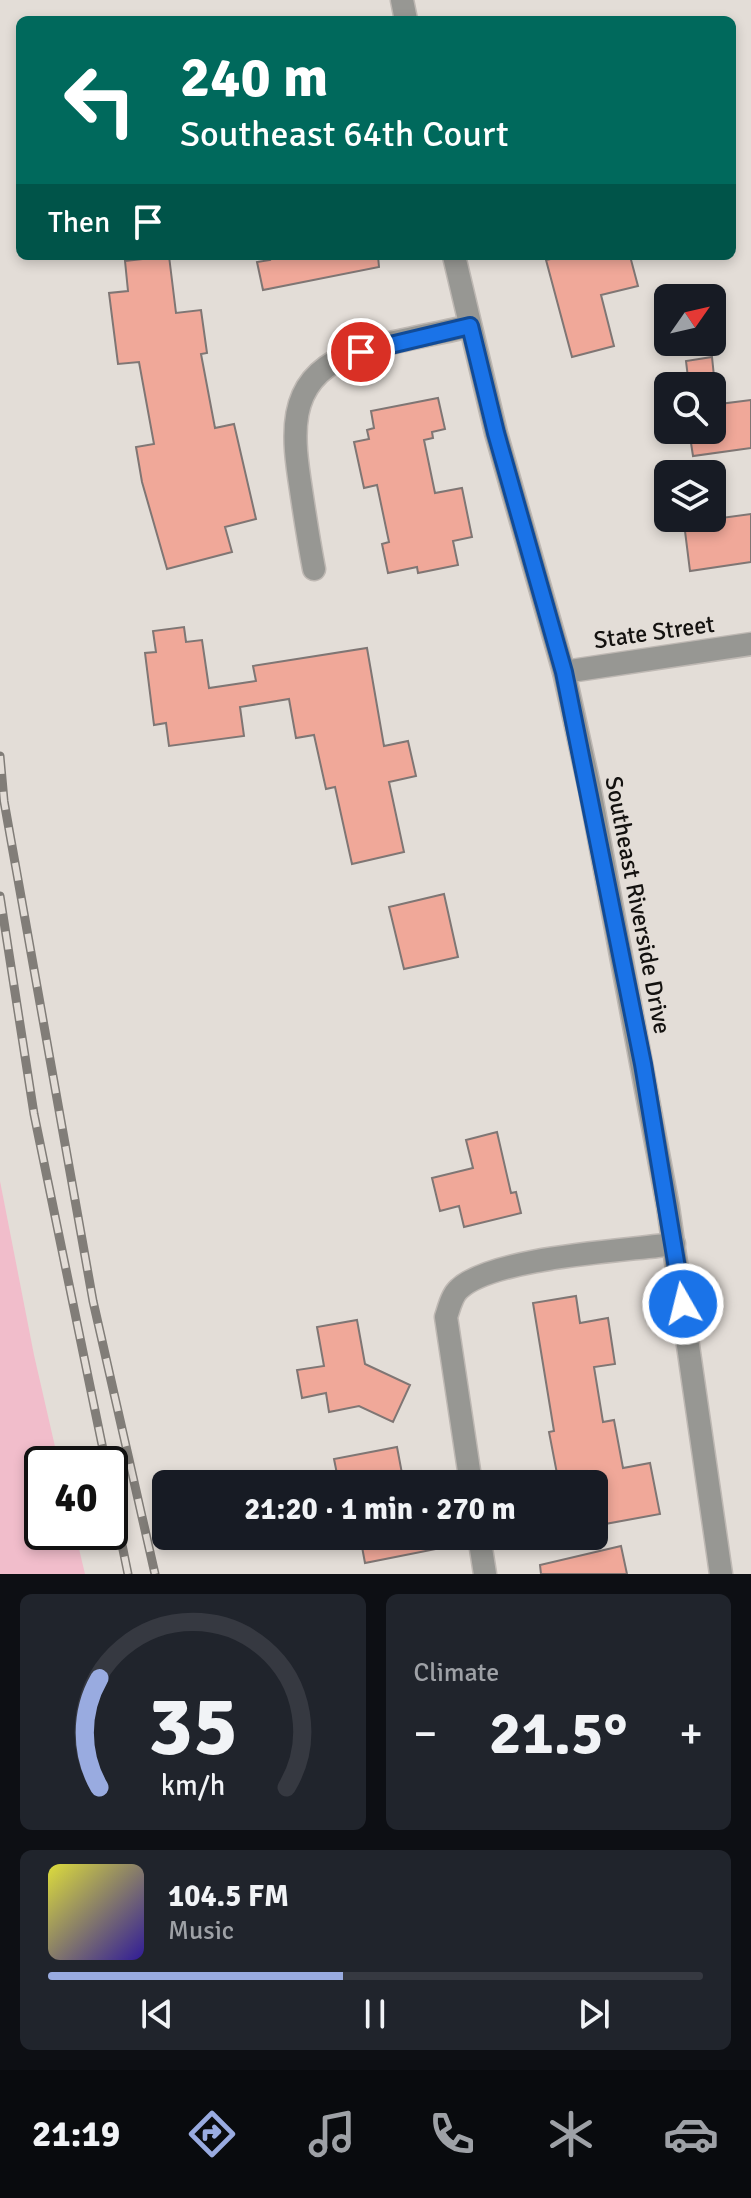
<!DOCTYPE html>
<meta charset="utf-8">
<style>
:root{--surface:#171b24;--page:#20242c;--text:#f1f3f6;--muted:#9ea1a6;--line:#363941;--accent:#99abe0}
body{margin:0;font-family:Signika,sans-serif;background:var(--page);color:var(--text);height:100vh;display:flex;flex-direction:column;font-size:30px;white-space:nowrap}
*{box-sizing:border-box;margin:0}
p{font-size:26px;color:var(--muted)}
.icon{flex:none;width:44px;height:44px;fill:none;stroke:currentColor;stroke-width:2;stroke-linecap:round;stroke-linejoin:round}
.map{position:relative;height:1574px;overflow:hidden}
.side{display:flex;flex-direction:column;gap:20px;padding:20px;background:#0d0f14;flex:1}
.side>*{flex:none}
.top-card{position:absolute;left:16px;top:16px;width:720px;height:244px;border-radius:12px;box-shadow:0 4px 12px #0003;background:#00695c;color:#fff;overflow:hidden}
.needle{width:52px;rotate:56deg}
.fabs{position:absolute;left:654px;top:284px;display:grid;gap:16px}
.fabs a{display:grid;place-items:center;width:72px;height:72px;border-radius:12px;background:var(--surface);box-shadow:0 4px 12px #0003;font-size:40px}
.speed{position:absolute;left:24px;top:1446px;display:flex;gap:16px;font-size:40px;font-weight:700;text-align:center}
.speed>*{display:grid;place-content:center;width:104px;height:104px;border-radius:50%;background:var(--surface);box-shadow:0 4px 12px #0003;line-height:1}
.speed .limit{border:4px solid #111;border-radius:12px;background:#fff;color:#111}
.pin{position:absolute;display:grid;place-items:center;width:68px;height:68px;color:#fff;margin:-34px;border:4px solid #fff;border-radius:50%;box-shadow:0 2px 8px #0007}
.me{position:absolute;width:88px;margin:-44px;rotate:352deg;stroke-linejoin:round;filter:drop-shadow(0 0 6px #0008)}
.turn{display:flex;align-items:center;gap:28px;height:168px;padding:0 32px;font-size:36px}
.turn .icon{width:104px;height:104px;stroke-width:2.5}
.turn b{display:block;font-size:56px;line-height:68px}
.then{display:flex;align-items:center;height:76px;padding:0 32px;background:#0003;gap:16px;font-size:30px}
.big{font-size:60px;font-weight:800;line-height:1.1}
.side .tile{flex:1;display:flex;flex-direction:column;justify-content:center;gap:12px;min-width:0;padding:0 28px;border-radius:12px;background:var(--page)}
.side .dial{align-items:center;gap:0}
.dial svg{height:208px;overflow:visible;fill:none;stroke:var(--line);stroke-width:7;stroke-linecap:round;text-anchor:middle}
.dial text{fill:var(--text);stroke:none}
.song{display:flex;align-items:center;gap:24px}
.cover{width:96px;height:96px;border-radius:12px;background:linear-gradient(135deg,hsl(60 70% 55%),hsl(250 70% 35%))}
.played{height:8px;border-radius:4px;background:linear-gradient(90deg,var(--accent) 45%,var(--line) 45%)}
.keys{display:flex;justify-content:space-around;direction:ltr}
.heat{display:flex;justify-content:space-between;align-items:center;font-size:44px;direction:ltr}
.side .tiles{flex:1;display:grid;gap:20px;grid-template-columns:1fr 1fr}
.tile:last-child{grid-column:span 2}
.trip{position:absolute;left:152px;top:1470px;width:456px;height:80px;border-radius:12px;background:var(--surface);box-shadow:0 4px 12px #0003;font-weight:800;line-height:80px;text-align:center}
.menu{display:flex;height:128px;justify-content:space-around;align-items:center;background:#090b0e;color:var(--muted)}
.menu .icon{width:56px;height:56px}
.menu .current{color:var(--accent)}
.menu b{font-size:36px;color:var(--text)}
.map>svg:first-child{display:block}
.green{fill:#f1bdcb}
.building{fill:#f0a899;stroke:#7f7674;stroke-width:2}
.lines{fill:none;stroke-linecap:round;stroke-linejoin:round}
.minor-casing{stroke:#beb8b3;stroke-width:25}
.tertiary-casing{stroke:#beb8b3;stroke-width:25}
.minor{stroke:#979793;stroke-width:22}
.tertiary{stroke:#979793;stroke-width:22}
.rail-casing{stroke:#817d78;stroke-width:9}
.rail{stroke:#e3ddd7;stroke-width:6;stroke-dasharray:18;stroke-linecap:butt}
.route-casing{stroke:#114b97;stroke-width:20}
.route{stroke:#1a73e8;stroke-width:14}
.labels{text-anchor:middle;stroke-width:7;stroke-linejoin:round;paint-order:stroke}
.street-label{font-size:24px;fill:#13110f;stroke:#e3ddd7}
</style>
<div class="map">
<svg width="751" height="1574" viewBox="0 0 751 1574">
<rect width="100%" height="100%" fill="#e3ddd7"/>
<!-- green -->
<path class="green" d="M0 1181 34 1355 59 1464H42V1532H75L85 1574H0Z"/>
<!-- building -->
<path class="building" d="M169 256 176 313 201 310 207 353 201 354 215 428 234 424 256 519 225 527 232 552 167 569 142 482 136 447 154 444 139 362 118 364 109 293 128 291 125 261Z
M269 256H378L379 267 263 290 257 262 270 260Z
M564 256H630L638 286 601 295 614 346 572 357 546 260Z
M712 357 715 386H689L686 361Z
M438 398 445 429 432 432 433 438 424 440 435 493 462 488 472 537 453 541 458 565 418 573 417 567 388 573 382 544 389 542 377 485 364 488 354 442 369 439 367 430 374 428 371 411Z
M751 400V448L693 456 689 430H712V405Z
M751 514V562L690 571 684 523Z
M184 627 186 642 202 640 209 688 256 681 253 666 367 648 384 746 408 741 416 776 389 782 404 852 352 864 335 787 326 789 314 735 296 738 289 699 240 707 244 736 169 746 166 723 154 725 145 653 156 652 153 631Z
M444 894 458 957 404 969 389 907Z
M497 1132 511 1193 516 1192 521 1213 464 1227 459 1206 440 1211 432 1178 473 1168 466 1140Z
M576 1296 580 1323 608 1318 615 1364 594 1367 603 1422 614 1420 623 1468 650 1463 660 1514 605 1524 601 1503 594 1504V1484H559L549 1432 554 1431 533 1303Z
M357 1320 365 1364 410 1385 393 1422 359 1406 329 1412 326 1393 302 1398 297 1370 324 1366 317 1327Z
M397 1447 404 1484H339L334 1459Z
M360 1536H445L446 1547 365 1563Z
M621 1546 627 1574H541L540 1565Z"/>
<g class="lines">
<defs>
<path id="minor" d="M314 569C309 543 305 517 301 490 293 438 285 383 344 357 378 343 433 335 470 326
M564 672 751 644
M471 1484 446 1317C449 1308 452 1295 459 1289 493 1257 624 1251 674 1244
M479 1536 485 1574"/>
<path id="tertiary" d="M402 0 406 20
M454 256 496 433 564 672 590 790 668 1207 721 1574"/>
</defs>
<!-- minor casing -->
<use href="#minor" class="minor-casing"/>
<!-- tertiary casing -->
<use href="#tertiary" class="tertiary-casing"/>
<!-- minor -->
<use href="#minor" class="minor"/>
<!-- tertiary -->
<use href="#tertiary" class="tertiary"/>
<defs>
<path id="rail" d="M0 756 4 801 93 1301 155 1574
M0 896 34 1114 106 1464
M110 1486 128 1574"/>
</defs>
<!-- rail casing -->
<use href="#rail" class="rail-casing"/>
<!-- rail -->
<use href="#rail" class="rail"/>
</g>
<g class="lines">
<defs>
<path id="route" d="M361 352 470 326 496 433 564 672 643 1064 683 1304"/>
</defs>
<!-- route casing -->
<use href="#route" class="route-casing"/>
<!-- route -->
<use href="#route" class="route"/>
</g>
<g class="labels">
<!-- street labels -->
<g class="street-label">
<text transform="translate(654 632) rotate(-8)" y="8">State Street</text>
<text transform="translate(638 905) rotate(79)" y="8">Southeast Riverside Drive</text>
</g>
</g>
</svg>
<div class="fabs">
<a><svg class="needle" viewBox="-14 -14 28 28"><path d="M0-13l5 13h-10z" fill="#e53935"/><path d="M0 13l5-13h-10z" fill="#9ea1a6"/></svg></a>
<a><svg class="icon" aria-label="search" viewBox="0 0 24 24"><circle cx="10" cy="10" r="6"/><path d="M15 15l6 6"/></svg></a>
<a><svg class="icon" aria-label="layers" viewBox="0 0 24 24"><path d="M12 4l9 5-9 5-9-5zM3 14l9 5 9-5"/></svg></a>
</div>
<div class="speed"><div class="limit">40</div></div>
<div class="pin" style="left:361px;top:352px;background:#d93025"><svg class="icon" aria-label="arrive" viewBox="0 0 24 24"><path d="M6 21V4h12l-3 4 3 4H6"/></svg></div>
<svg class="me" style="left:683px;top:1304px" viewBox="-20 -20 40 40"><circle r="17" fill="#1a73e8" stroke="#fff" stroke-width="3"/><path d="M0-11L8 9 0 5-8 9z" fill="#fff"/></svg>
<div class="trip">21:20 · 1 min · 270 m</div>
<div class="top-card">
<div class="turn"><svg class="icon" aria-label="left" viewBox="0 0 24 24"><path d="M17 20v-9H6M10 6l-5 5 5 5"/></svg><div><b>240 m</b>Southeast 64th Court</div></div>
<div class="then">Then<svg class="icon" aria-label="arrive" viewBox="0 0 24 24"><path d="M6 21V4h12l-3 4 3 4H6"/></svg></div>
</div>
</div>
<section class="side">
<div class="tiles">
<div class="tile dial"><svg viewBox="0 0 100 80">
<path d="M14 69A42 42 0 1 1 86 69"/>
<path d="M14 69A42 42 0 0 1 14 27" stroke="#99abe0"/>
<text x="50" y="56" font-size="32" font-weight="700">35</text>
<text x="50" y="72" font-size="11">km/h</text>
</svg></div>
<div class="tile"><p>Climate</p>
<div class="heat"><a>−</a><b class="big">21.5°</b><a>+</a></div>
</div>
<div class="tile">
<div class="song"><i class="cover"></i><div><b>104.5 FM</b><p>Music</p></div></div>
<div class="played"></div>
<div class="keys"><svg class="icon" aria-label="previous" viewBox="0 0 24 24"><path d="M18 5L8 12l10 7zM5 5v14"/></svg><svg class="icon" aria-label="pause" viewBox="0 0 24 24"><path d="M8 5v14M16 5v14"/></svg><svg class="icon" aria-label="next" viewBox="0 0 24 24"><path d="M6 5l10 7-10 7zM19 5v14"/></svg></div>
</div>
</div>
</section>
<nav class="menu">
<b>21:19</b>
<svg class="icon current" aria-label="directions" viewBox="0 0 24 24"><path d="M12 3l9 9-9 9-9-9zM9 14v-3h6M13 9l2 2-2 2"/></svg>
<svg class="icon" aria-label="music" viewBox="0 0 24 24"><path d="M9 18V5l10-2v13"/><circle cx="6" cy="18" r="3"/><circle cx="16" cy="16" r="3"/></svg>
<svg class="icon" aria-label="phone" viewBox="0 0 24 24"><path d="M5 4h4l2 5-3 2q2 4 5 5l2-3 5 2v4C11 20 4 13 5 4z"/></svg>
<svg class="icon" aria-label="climate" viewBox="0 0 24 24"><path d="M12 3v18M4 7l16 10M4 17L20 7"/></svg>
<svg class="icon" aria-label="car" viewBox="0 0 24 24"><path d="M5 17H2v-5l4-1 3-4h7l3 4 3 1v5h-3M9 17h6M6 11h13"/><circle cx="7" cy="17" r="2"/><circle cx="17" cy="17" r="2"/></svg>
</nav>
